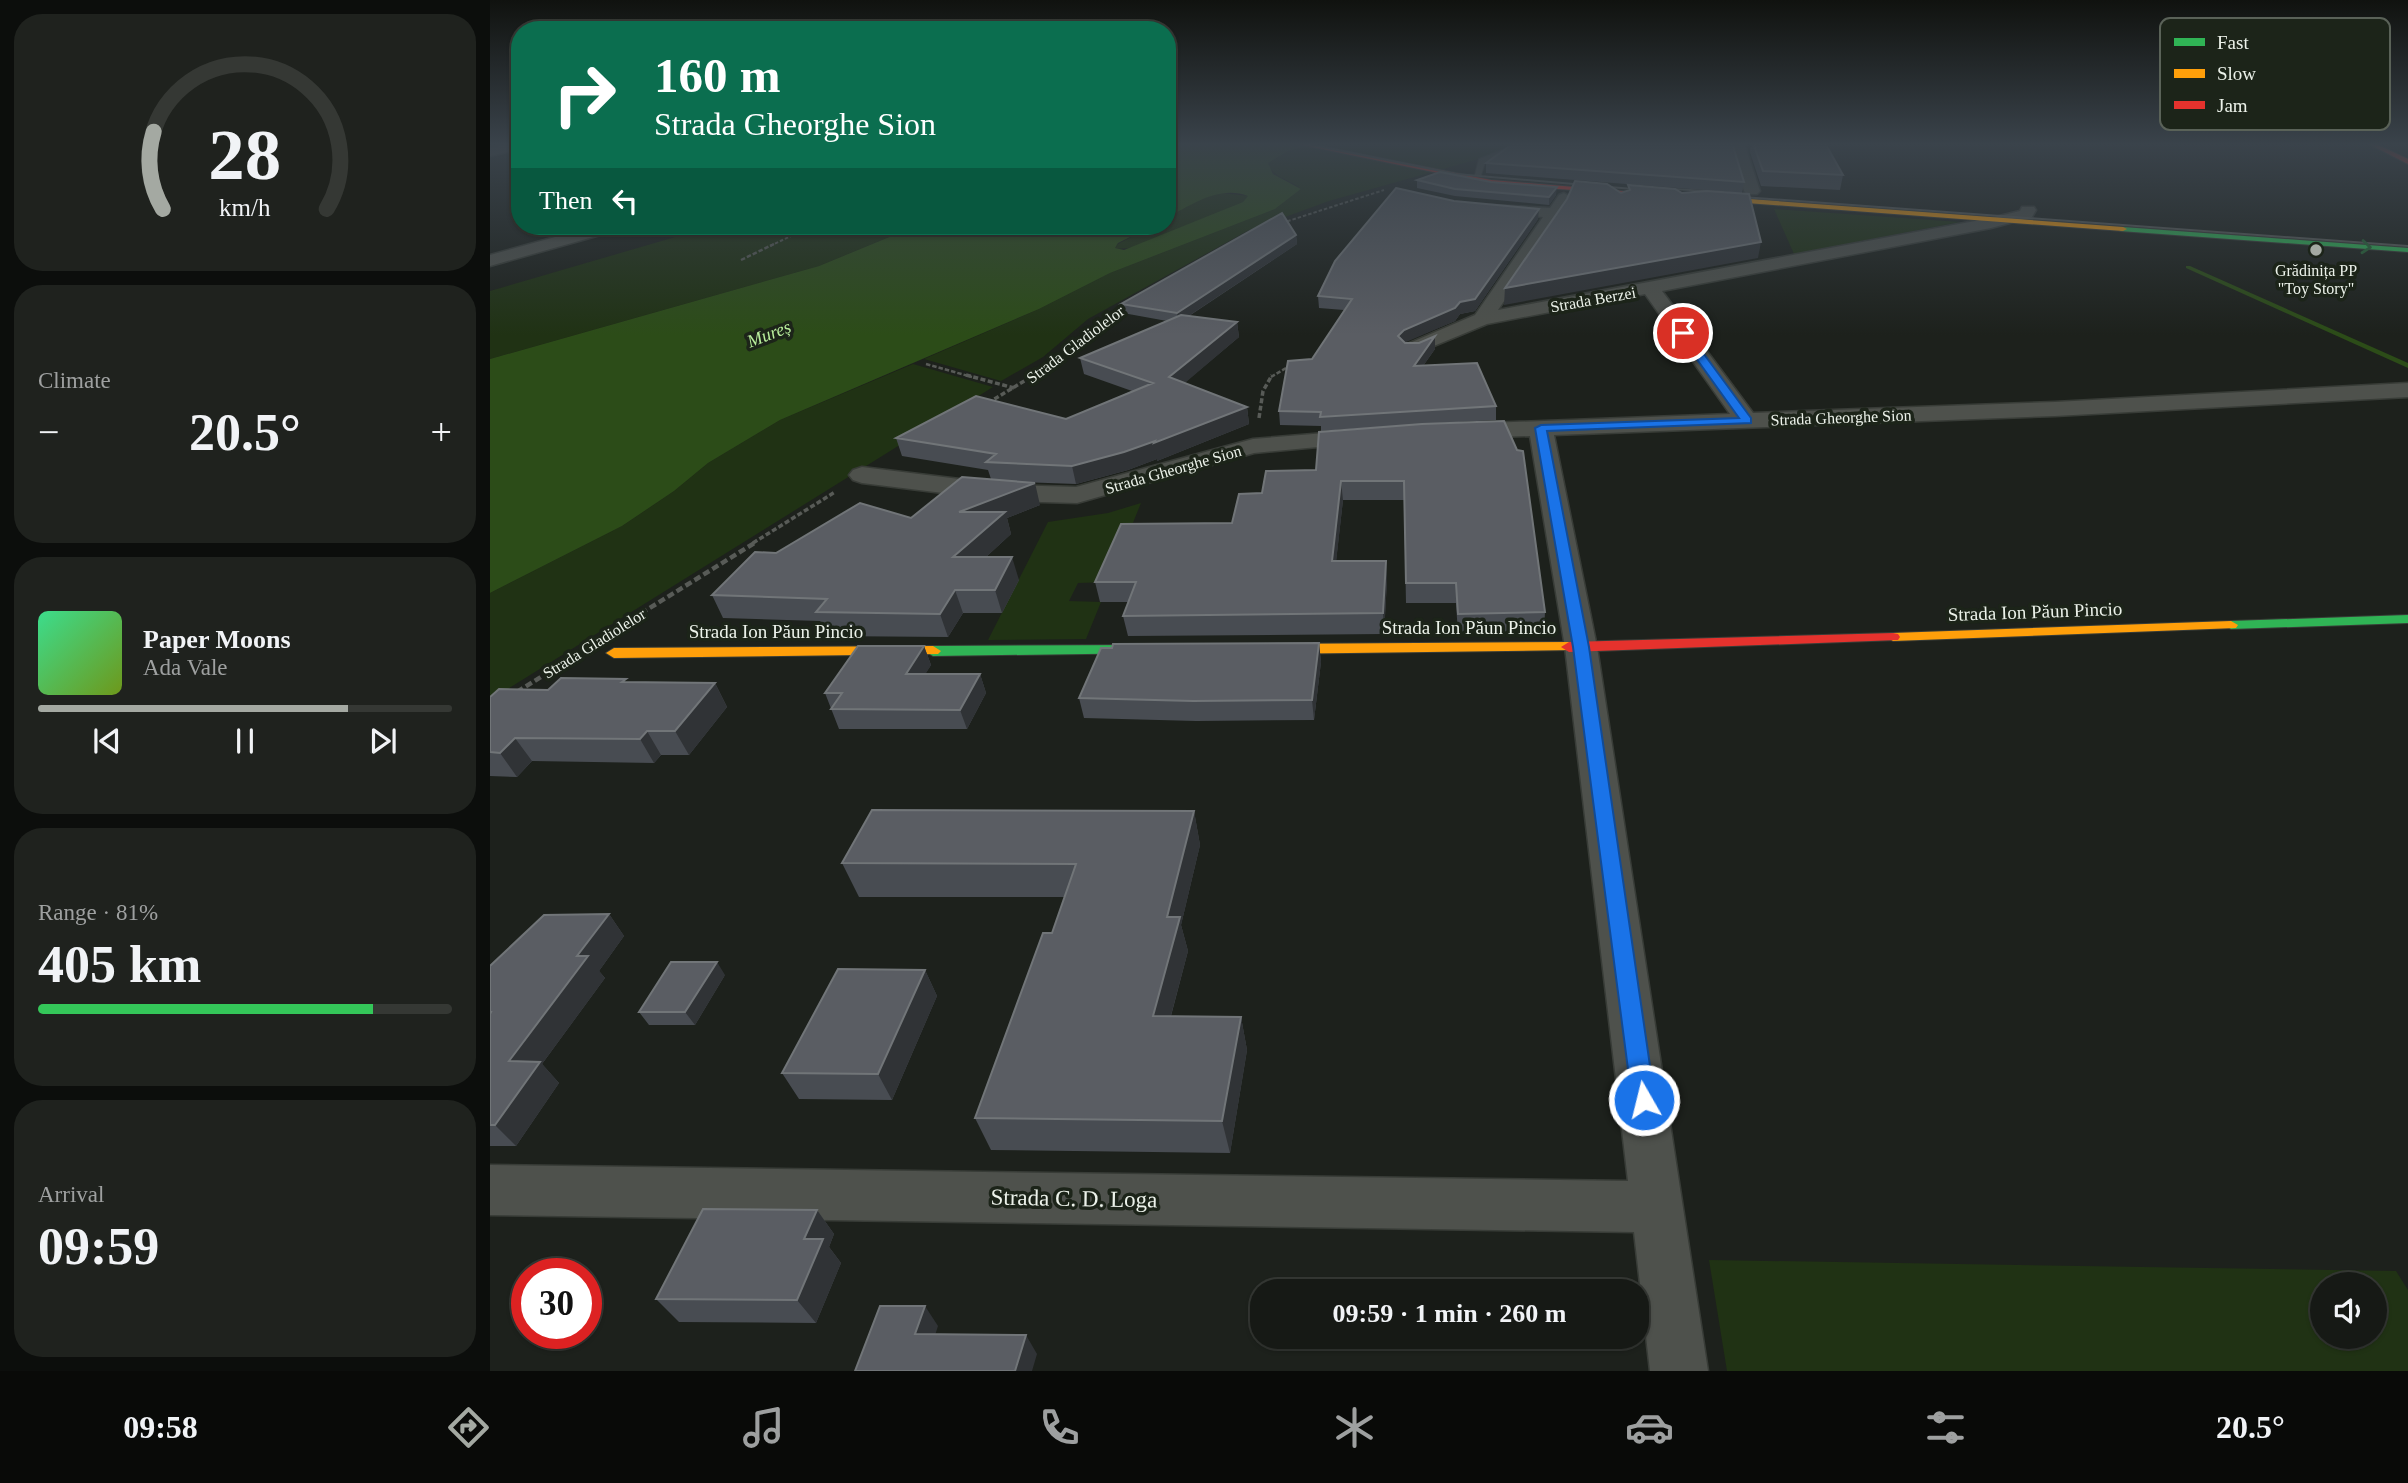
<!DOCTYPE html>
<meta charset="utf-8">
<style>
:root{--surface:#161915;--page:#1f221e;--text:#f1f3f6;--muted:#9ea0a0;--line:#353834;--accent:#a4a9a2}
body{margin:0;font-family:Georgia,serif;background:var(--page);color:var(--text);height:100vh;display:flex;flex-direction:column;font-size:26px;white-space:nowrap}
*{box-sizing:border-box;margin:0}
p{font-size:23px;color:var(--muted)}
.icon{flex:none;width:38px;height:38px;fill:none;stroke:currentColor;stroke-width:2;stroke-linecap:round;stroke-linejoin:round}
.map{position:relative;flex:1;overflow:hidden}
.details{display:flex;flex-direction:column;gap:14px;padding:14px;background:#0c0e0c;width:490px}
.details>*{flex:none}
.banner{position:absolute;left:21px;top:21px;width:665px;height:214px;border-radius:28px;box-shadow:0 2px 5px #0004,0 0 0 2px var(--line);background:#0b6e4f;color:#fff;overflow:hidden}
.tools{position:absolute;left:1820px;top:1272px;display:grid;gap:14px}
.tools a{display:grid;place-items:center;width:77px;height:77px;border-radius:50%;background:var(--surface);box-shadow:0 2px 5px #0004,0 0 0 2px var(--line);font-size:35px}
.speed{position:absolute;left:21px;top:1258px;display:flex;gap:14px;font-size:35px;font-weight:700;text-align:center}
.speed>*{display:grid;place-content:center;width:91px;height:91px;border-radius:50%;background:var(--surface);box-shadow:0 2px 5px #0004,0 0 0 2px var(--line);line-height:1}
.speed .limit{border:10px solid #d22;background:#fff;color:#111}
.pin{position:absolute;display:grid;place-items:center;width:60px;height:60px;color:#fff;margin:-30px;border:4px solid #fff;border-radius:50%;box-shadow:0 2px 7px #0007}
.me{position:absolute;width:77px;margin:-38px;rotate:352deg;stroke-linejoin:round;filter:drop-shadow(0 0 5px #0008)}
.turn{display:flex;align-items:center;gap:24px;height:147px;padding:0 28px;font-size:32px}
.turn .icon{width:91px;height:91px;stroke-width:2.5}
.turn b{display:block;font-size:49px;line-height:60px}
.then{display:flex;align-items:center;height:66px;padding:0 28px;background:#0003;gap:14px;font-size:26px}
.big{font-size:52px;font-weight:700;line-height:1.1}
.details .tile{flex:1;display:flex;flex-direction:column;justify-content:center;gap:10px;min-width:0;padding:0 24px;border-radius:28px;background:var(--page)}
.details .dial{align-items:center;gap:0}
.dial svg{height:182px;overflow:visible;fill:none;stroke:var(--line);stroke-width:7;stroke-linecap:round;text-anchor:middle}
.dial text{fill:var(--text);stroke:none}
.song{display:flex;align-items:center;gap:21px}
.cover{width:84px;height:84px;border-radius:10px;background:linear-gradient(135deg,hsl(150 70% 55%),hsl(80 70% 35%))}
.played{height:7px;border-radius:4px;background:linear-gradient(90deg,var(--accent) 75%,var(--line) 75%)}
.keys{display:flex;justify-content:space-around;direction:ltr}
.heat{display:flex;justify-content:space-between;align-items:center;font-size:38px;direction:ltr}
.charge{height:10px;border-radius:5px;background:linear-gradient(90deg,#34c759 81%,var(--line) 0)}
.trip{position:absolute;left:760px;top:1279px;width:399px;height:70px;border-radius:28px;background:var(--surface);box-shadow:0 2px 5px #0004,0 0 0 2px var(--line);font-weight:700;line-height:70px;text-align:center}
.tabs{display:flex;height:112px;justify-content:space-around;align-items:center;background:#090a08;color:var(--muted)}
.tabs .icon{width:49px;height:49px}
.tabs .current{color:var(--accent)}
.tabs b{font-size:32px;color:var(--text)}
main{display:flex;flex:1;min-height:0}
.map>svg:first-child{display:block}
.green{fill:#203214;fill-rule:evenodd}
.water{fill:#2c4c18}
.lines{fill:none;stroke-linecap:round;stroke-linejoin:round}
.stream{fill:#2c4c18;fill-rule:evenodd}
.lane-casing{stroke:#383c37;stroke-width:2}
.street-casing{stroke:#383c37;stroke-width:3}
.fast-casing{stroke:#383c37;stroke-width:2}
.slow-casing{stroke:#383c37;stroke-width:2}
.jam-casing{stroke:#383c37;stroke-width:2}
.path-far3{stroke:#585b57;stroke-width:2;stroke-dasharray:3.5 2;stroke-linecap:butt}
.path-far2{stroke:#585b57;stroke-width:2.5;stroke-dasharray:4.5 2;stroke-linecap:butt}
.path-far1{stroke:#585b57;stroke-width:3.5;stroke-dasharray:5 2.5;stroke-linecap:butt}
.path{stroke:#585b57;stroke-width:4.5;stroke-dasharray:7 3.5;stroke-linecap:butt}
.lane{fill:#4e514c;fill-rule:evenodd}
.street{fill:#4e514c;fill-rule:evenodd}
.fast{fill:#30b455;fill-rule:evenodd}
.slow{fill:#ff9f0a;fill-rule:evenodd}
.jam{fill:#e5322d;fill-rule:evenodd}
.tram{stroke:#585b58;stroke-width:2}
.wall{fill:#484c52}
.shaded-wall{fill:#303336}
.building{fill:#5a5d63;stroke:#717578;stroke-width:2}
.oneway{stroke:#256534}
.route{fill:#1a73e8;stroke:#114b97;stroke-width:2}
.poi-dot{fill:#a4a9a2;stroke:#1c2419;stroke-width:2.5}
.labels{text-anchor:middle;stroke-width:7;stroke-linejoin:round;paint-order:stroke}
.far-poi-label{font-size:16px;fill:#ecf2ea;stroke:#1c2419}
.far-street-label{font-size:16px;fill:#ecf2ea;stroke:#1c2419}
.far-water-label{font-size:18px;font-style:italic;fill:#b9ef9c;stroke:#1c2419}
.street-label{font-size:19px;fill:#ecf2ea;stroke:#1c2419}
.near-street-label{font-size:23px;fill:#ecf2ea;stroke:#1c2419}
.key{fill:#1c2419;stroke:#5a6258;stroke-width:2}
.key-label{font-size:19px;fill:#ecf2ea}
</style>
<main>
<section class="details">
<div class="tile dial"><svg viewBox="0 0 100 80">
<path d="M14 69A42 42 0 1 1 86 69"/>
<path d="M14 69A42 42 0 0 1 10 35" stroke="#a4a9a2"/>
<text x="50" y="56" font-size="32" font-weight="700">28</text>
<text x="50" y="72" font-size="11">km/h</text>
</svg></div>
<div class="tile"><p>Climate</p>
<div class="heat"><a>−</a><b class="big">20.5°</b><a>+</a></div>
</div>
<div class="tile">
<div class="song"><i class="cover"></i><div><b>Paper Moons</b><p>Ada Vale</p></div></div>
<div class="played"></div>
<div class="keys"><svg class="icon" aria-label="previous" viewBox="0 0 24 24"><path d="M18 5L8 12l10 7zM5 5v14"/></svg><svg class="icon" aria-label="pause" viewBox="0 0 24 24"><path d="M8 5v14M16 5v14"/></svg><svg class="icon" aria-label="next" viewBox="0 0 24 24"><path d="M6 5l10 7-10 7zM19 5v14"/></svg></div>
</div>
<div class="tile"><p>Range · 81%</p><b class="big">405 km</b><div class="charge"></div></div>
<div class="tile"><p>Arrival</p><b class="big">09:59</b></div>
</section>
<div class="map">
<svg width="1918" height="1371" viewBox="0 0 1918 1371">
<rect width="100%" height="100%" fill="#1d211c"/>
<!-- green -->
<path class="green" d="M832 143H1027L985 160 839 201 759 230 598 319 553 357 511 381 434 359 549 309 620 273 785 209 811 189C800 179 782 178 778 163L800 150Z
M732 193 759 196 753 202C725 213 650 254 625 248L628 244 662 226H677V218L710 199Z
M1284 209 1470 222 1304 254Z
M223 226H426L329 266 0 359V291Z
M423 364 503 387 0 700V593L132 526 184 491 218 463 290 420Z
M651 503 619 582 588 583 579 601 611 602 596 639 498 640 558 522 618 513Z
M1219 1260 1906 1271 1918 1290V1371H1237ZM1832 1284H1885V1337H1832Z"/>
<!-- water -->
<path class="water" d="M677 143H832L800 150 778 163 783 174 811 189 785 209 620 273 549 309 290 420 218 463 184 491 132 526 0 593V359L329 266 426 226H662L628 243 625 248 634 250 753 202 758 196C730 185 702 204 677 218Z"/>
<g class="lines">
<!-- stream -->
<path class="stream" d="M1696 266H1700L1918 363V368L1696 268Z"/>
<defs>
<path id="lane" d="M1029 143H1038L995 162 991 175H985L989 159Z"/>
<path id="street" d="M23 143H30V149L0 156V148Z
M1241 143H1254L1270 191 1267 194H1257L1254 191Z
M1074 193 1082 198 1074 213 1008 310 1501 218 1530 211 1532 207H1544L1546 210 1542 217 1501 228 1172 291 1263 413 1565 402 1918 383V397L1565 416 1064 435 1107 647 1218 1371H1160L1144 1232 0 1215V1165L1138 1181 1075 647 1040 436 972 438 964 436 960 431 964 426 972 424 1240 414 1155 294 997 324 922 355 915 353 911 349 915 345 985 315 1053 217 1006 213 998 208 1000 205 1060 208 1069 195Z
M105 226H130L128 230 0 266V255Z
M872 430 881 432 884 437 881 442 764 453 587 503 518 501 372 483 363 480 359 475 363 470 372 467 518 485 586 487 763 439Z"/>
<path id="fast" d="M1633 227 1918 248V252L1630 231Z
M1918 615V623L1741 629 1734 625 1741 621Z
M661 645 669 650 666 653 443 656 435 651 443 646Z"/>
<path id="slow" d="M1152 191 1633 227 1637 229 1633 231 1149 195Z
M1741 621 1748 625 1746 628 1403 641 1396 637 1403 633Z
M1079 642 1087 647 1084 650 777 654 769 649 777 644Z
M443 646 451 651 448 654 124 658 116 653 124 648Z"/>
<path id="jam" d="M803 143H814L1001 180 1156 193 1152 195 1001 184Z
M1877 143H1884L1918 159V164Z
M1403 633 1408 634 1410 637 1408 640 1079 652 1071 647 1079 642Z"/>
</defs>
<!-- lane casing -->
<use href="#lane" class="lane-casing"/>
<!-- street casing -->
<use href="#street" class="street-casing"/>
<!-- fast casing -->
<use href="#fast" class="fast-casing"/>
<!-- slow casing -->
<use href="#slow" class="slow-casing"/>
<!-- jam casing -->
<use href="#jam" class="jam-casing"/>
<!-- path-far3 -->
<path class="path-far3" d="M792 223 894 190
M280 246 322 226"/>
<!-- path-far2 -->
<path class="path-far2" d="M251 260 284 244
M436 364 482 377
M542 377 636 305
M781 377 801 365"/>
<!-- path-far1 -->
<path class="path-far1" d="M476 375 524 388
M498 403 544 375
M769 418 773 391 782 375
M263 543 345 492"/>
<!-- path -->
<path class="path" d="M142 619 266 542
M27 692 84 656"/>
<!-- lane -->
<use href="#lane" class="lane"/>
<!-- street -->
<use href="#street" class="street"/>
<!-- fast -->
<use href="#fast" class="fast"/>
<!-- slow -->
<use href="#slow" class="slow"/>
<!-- jam -->
<use href="#jam" class="jam"/>
<!-- tram -->
<path class="tram" d="M813 143 966 174 1155 190
M1167 188 1233 192
M1239 196 1918 246"/>
</g>
<!-- wall -->
<path class="wall" d="M1261 143H1335L1353 175 1350 190 1271 186 1260 152Z
M996 163 1254 182 1252 193 996 173Z
M927 180 1066 195 1059 205 965 196 927 188Z
M1048 219 985 311 970 314 965 321 914 342 945 349 933 366 1006 406V420L950 423 1055 612 1054 632 968 634 966 603H916L914 500H853L846 561H896L897 580 894 634 638 636 633 616 639 602H610L605 582 742 523 772 493 826 470 905 426 831 431V426L790 425 789 411 854 310 829 308 828 296Z
M806 235 807 244 699 316 747 322 749 337 694 383 757 407 759 424 667 461V459L638 470 586 484 530 482 550 505 517 518 521 534 496 557 529 580 512 613H473L458 637 336 636 330 621 233 618 222 595 286 553 421 518 501 479 498 470 412 456 406 438 576 419 642 391 594 374 590 358 677 321 633 313 631 304Z
M829 643 831 662 824 720 706 721 594 718 589 698Z
M434 646 441 665 435 674H490L496 693 477 729H349L335 693Z
M138 683H225L237 707 199 755H171L164 763 42 761 27 777 0 776V697Z
M704 811 710 845 691 925 698 951 681 1016 751 1017 757 1050 740 1153 501 1150 485 1118 562 933 575 897H369L352 863Z
M119 914 134 936 109 971 115 978 52 1064 69 1083 26 1146H0V966Z
M435 970 447 996 402 1100 309 1099 292 1073Z
M235 975 205 1025H159L149 1012Z
M327 1210 344 1234 339 1247 351 1263 326 1323 189 1322 166 1299Z"/>
<!-- shaded-wall -->
<path class="shaded-wall" d="M1067 187 1066 195 1059 205V197Z
M1049 209 1048 219 985 311 970 314 965 321 914 343 908 336 914 330Z
M806 235 807 244 688 323 687 313Z
M1271 242 1268 258 1014 305 1015 288Z
M747 322 749 337 682 394 679 377Z
M945 336V349L924 379V366Z
M757 407 759 424 667 461V459L638 470 586 484 582 466Z
M851 481 853 500 844 581 842 561Z
M545 483 550 505 517 518 521 534 471 580 463 557 469 512Z
M522 557 529 580 512 613 505 590Z
M896 561 897 580 894 634 893 613Z
M465 590 473 613 458 637 450 614Z
M829 643 831 662 824 720 822 700Z
M434 646 441 665 424 693 416 674Z
M490 674 496 693 477 729 470 710Z
M225 683 237 707 199 755 185 731Z
M157 731 171 755 164 763 150 739Z
M25 738 42 761 27 777 10 753Z
M704 811 710 845 691 925 698 951 672 1049 663 1016 677 917Z
M119 914 134 936 109 971 115 978 52 1064 69 1083 26 1146 5 1125 19 1061 87 956Z
M227 962 235 975 205 1025 195 1012Z
M435 970 447 996 402 1100 388 1074Z
M751 1017 757 1050 740 1153 732 1121Z
M327 1210 344 1234 339 1247 351 1263 326 1323 307 1300 314 1239Z
M435 1306 448 1326 439 1354 425 1334Z
M536 1335 547 1354 542 1371H525Z"/>
<!-- building -->
<path class="building" d="M1024 143H1242L1254 182 996 163Z
M1263 143H1335L1353 175 1273 171Z
M950 172 1001 182 1067 187 1059 197 965 189 927 180Z
M1085 181 1117 184 1131 193 1140 190 1138 185 1185 189 1192 193 1217 191 1259 194 1271 242 1015 288 1077 199Z
M906 188 964 201 1049 209 985 299 970 302 965 308 914 330 908 336 915 343H929L945 336 924 366 987 363 1006 406 830 417 831 412 789 411 798 361 822 359 862 299 828 296 845 261Z
M792 213 806 235 687 313 631 304Z
M691 315 747 322 679 377 757 407 664 443 665 441 634 452 582 466 496 462 506 454 406 438 486 396 576 419 663 383 590 358Z
M1014 421 1027 450 1033 451 1055 612 968 614 966 583H916L914 481H851L842 561H896L893 613 633 616 646 582H605L631 524 742 523 749 494 772 493 776 471 826 470 829 432 932 424Z
M472 477 545 483 469 512H515L463 557H522L505 590H465L450 614 326 612 337 599 222 595 265 552 286 553 370 503 421 518Z
M829 643 822 700 703 701 589 698 611 648H622L623 644Z
M368 646H434L416 674H490L470 710 341 709 352 693H335Z
M71 678 136 679 132 682 225 683 185 731H157L150 739 25 738 10 753 0 752V697L9 689 58 690Z
M382 810 704 811 677 917H690L663 1016 751 1017 732 1121 485 1118 553 933H562L586 864 352 863Z
M119 914 87 956H98L19 1061 50 1062 5 1125H0V1014L1 1012H0V966L54 915Z
M181 962H227L195 1012H149Z
M348 969 435 970 388 1074 292 1073Z
M213 1209 327 1210 314 1239H333L307 1300 166 1299Z
M390 1306H435L425 1334 536 1335 525 1371H365Z"/>
<!-- one-way arrows -->
<defs><path id="oneway-chevron" d="M-2-3.5L2.5 0L-2 3.5" fill="none" stroke-width="1.6" stroke-linecap="round" stroke-linejoin="round" transform="scale(1.75)"/></defs>
<use class="oneway" href="#oneway-chevron" transform="translate(1876 247) rotate(5)"/>
<!-- sky -->
<linearGradient id="sky" x2="0" y2="1"><stop stop-color="#10120f"/><stop offset="0.43" stop-color="#3a434b"/><stop offset="1" stop-color="#3a434b" stop-opacity="0"/></linearGradient>
<rect width="1918" height="335" fill="url(#sky)"/>
<!-- route -->
<path class="route" d="M1190 331H1197L1261 418V423L1057 431 1099 647 1165 1100 1162 1108 1154 1111 1146 1108 1142 1100 1083 647 1045 428 1051 425 1249 418 1188 333Z"/>
<!-- markers -->
<circle class="poi-dot" cx="1826" cy="250" r="7"/>
<g class="labels">
<!-- far-poi labels -->
<g class="far-poi-label">
<text x="1826" y="276">Grădinița PP<tspan x="1826" dy="18">"Toy Story"</tspan></text>
</g>
<!-- far-street labels -->
<g class="far-street-label">
<text transform="translate(1103 299) rotate(-10)" y="6">Strada Berzei</text>
<text transform="translate(585 344) rotate(-37)" y="6">Strada Gladiolelor</text>
<text transform="translate(1351 417) rotate(-2)" y="6">Strada Gheorghe Sion</text>
<text transform="translate(683 469) rotate(-16)" y="6">Strada Gheorghe Sion</text>
<text transform="translate(104 643) rotate(-32)" y="6">Strada Gladiolelor</text>
</g>
<!-- far-water labels -->
<g class="far-water-label">
<text transform="translate(279 334) rotate(-21)" y="6">Mureș</text>
</g>
<!-- street labels -->
<g class="street-label">
<text transform="translate(1545 611) rotate(-2)" y="7">Strada Ion Păun Pincio</text>
<text x="979" y="634">Strada Ion Păun Pincio</text>
<text x="286" y="638">Strada Ion Păun Pincio</text>
</g>
<!-- near-street labels -->
<g class="near-street-label">
<text transform="translate(584 1198) rotate(1)" y="8">Strada C. D. Loga</text>
</g>
</g>
<!-- legend -->
<rect x="1670" y="18" width="230" height="112" rx="10" class="key"/>
<rect x="1684" y="38" width="31" height="8" fill="#30b455"/>
<rect x="1684" y="69" width="31" height="9" fill="#ff9f0a"/>
<rect x="1684" y="101" width="31" height="8" fill="#e5322d"/>
<g class="key-label">
<text x="1727" y="49">Fast</text>
<text x="1727" y="80">Slow</text>
<text x="1727" y="112">Jam</text>
</g>
</svg>
<div class="tools">
<a><svg class="icon" aria-label="sound" viewBox="0 0 24 24"><path d="M4 9h4l5-4v14l-5-4H4zM17 9q2 3 0 6"/></svg></a>
</div>
<div class="speed"><div class="limit">30</div></div>
<div class="pin" style="left:1193px;top:333px;background:#d93025"><svg class="icon" aria-label="arrive" viewBox="0 0 24 24"><path d="M6 21V4h12l-3 4 3 4H6"/></svg></div>
<svg class="me" style="left:1154px;top:1100px" viewBox="-20 -20 40 40"><circle r="17" fill="#1a73e8" stroke="#fff" stroke-width="3"/><path d="M0-11L8 9 0 5-8 9z" fill="#fff"/></svg>
<div class="trip">09:59 · 1 min · 260 m</div>
<div class="banner">
<div class="turn"><svg class="icon" aria-label="right" viewBox="0 0 24 24"><path d="M7 20v-9h11M14 6l5 5-5 5"/></svg><div><b>160 m</b>Strada Gheorghe Sion</div></div>
<div class="then">Then<svg class="icon" aria-label="left" viewBox="0 0 24 24"><path d="M17 20v-9H6M10 6l-5 5 5 5"/></svg></div>
</div>
</div>
</main>
<nav class="tabs">
<b>09:58</b>
<svg class="icon current" aria-label="directions" viewBox="0 0 24 24"><path d="M12 3l9 9-9 9-9-9zM9 14v-3h6M13 9l2 2-2 2"/></svg>
<svg class="icon" aria-label="music" viewBox="0 0 24 24"><path d="M9 18V5l10-2v13"/><circle cx="6" cy="18" r="3"/><circle cx="16" cy="16" r="3"/></svg>
<svg class="icon" aria-label="phone" viewBox="0 0 24 24"><path d="M5 4h4l2 5-3 2q2 4 5 5l2-3 5 2v4C11 20 4 13 5 4z"/></svg>
<svg class="icon" aria-label="climate" viewBox="0 0 24 24"><path d="M12 3v18M4 7l16 10M4 17L20 7"/></svg>
<svg class="icon" aria-label="car" viewBox="0 0 24 24"><path d="M5 17H2v-5l4-1 3-4h7l3 4 3 1v5h-3M9 17h6M6 11h13"/><circle cx="7" cy="17" r="2"/><circle cx="17" cy="17" r="2"/></svg>
<svg class="icon" aria-label="filters" viewBox="0 0 24 24"><path d="M4 7h16M4 17h16"/><circle cx="9" cy="7" r="2"/><circle cx="15" cy="17" r="2"/></svg>
<b>20.5°</b>
</nav>
